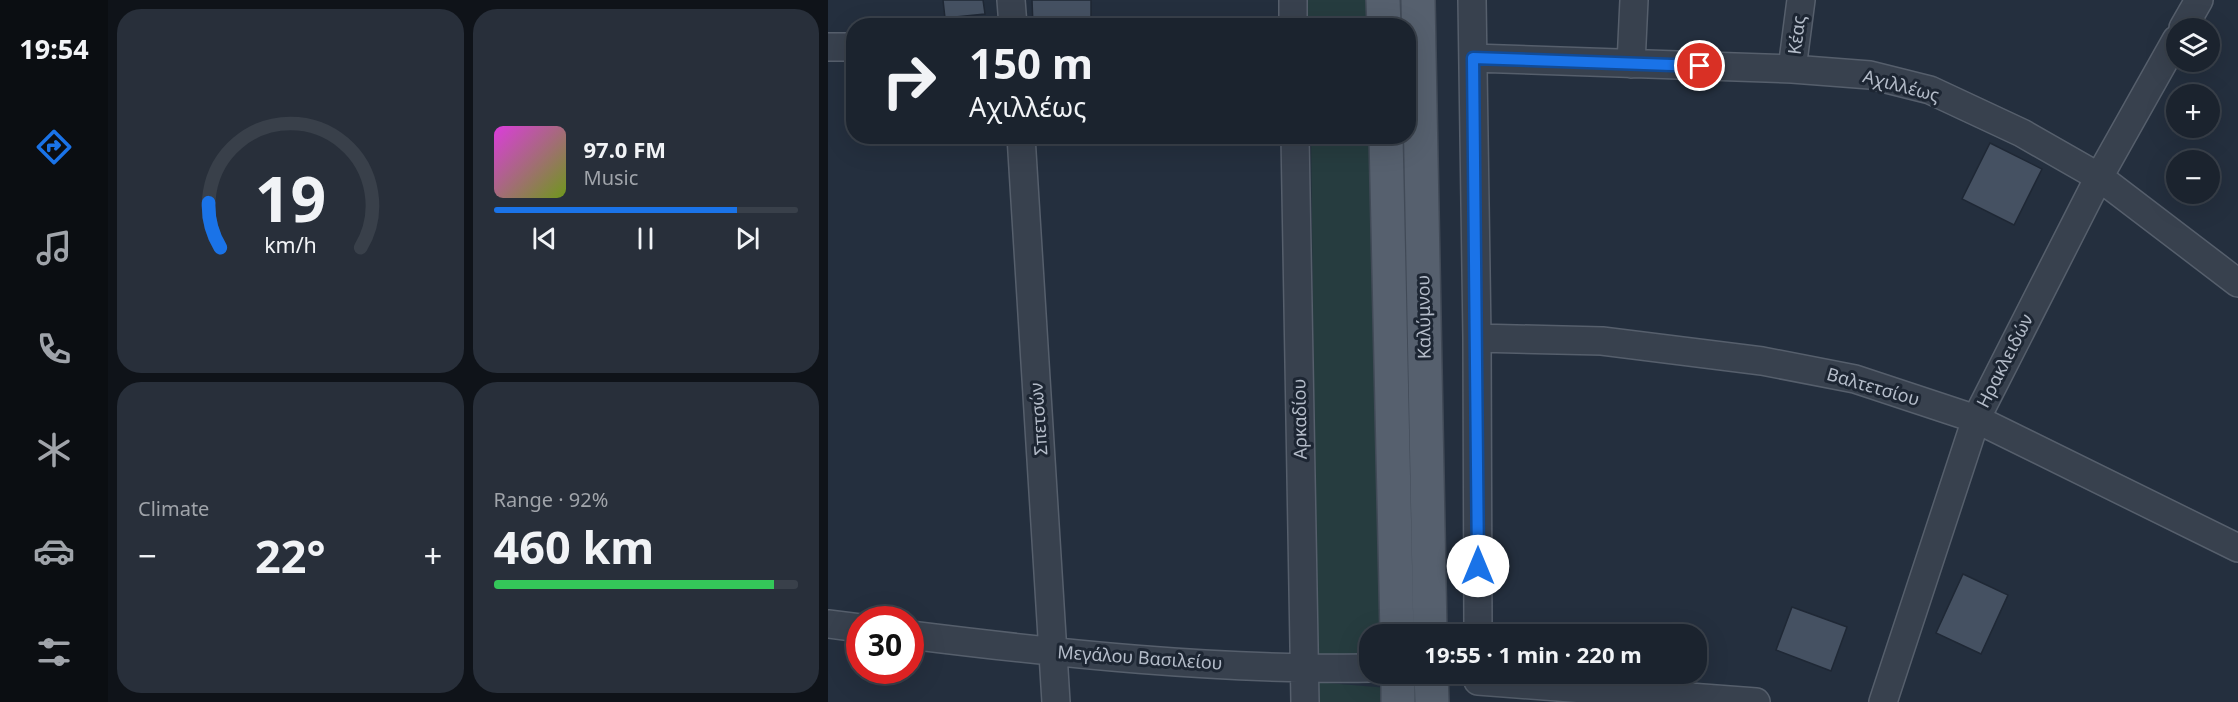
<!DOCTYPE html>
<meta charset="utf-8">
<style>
:root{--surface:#1b232e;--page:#282f3a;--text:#f1f3f6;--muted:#a0a4aa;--line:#39404a;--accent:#1a73e8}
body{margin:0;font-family:"Noto Sans",sans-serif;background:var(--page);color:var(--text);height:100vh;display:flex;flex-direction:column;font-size:22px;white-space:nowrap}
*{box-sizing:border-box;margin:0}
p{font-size:20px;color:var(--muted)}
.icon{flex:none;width:33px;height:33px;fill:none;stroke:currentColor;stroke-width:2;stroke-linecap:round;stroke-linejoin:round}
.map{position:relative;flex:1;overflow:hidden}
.drawer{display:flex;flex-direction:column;gap:9px;padding:9px;background:#0f1319;width:720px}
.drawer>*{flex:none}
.banner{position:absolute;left:18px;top:18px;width:570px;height:126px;border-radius:24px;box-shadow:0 6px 24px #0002,0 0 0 2px var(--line);background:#1b232e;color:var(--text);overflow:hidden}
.controls{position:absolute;left:1338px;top:18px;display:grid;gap:12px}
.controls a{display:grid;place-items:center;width:54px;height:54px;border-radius:50%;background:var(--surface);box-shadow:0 6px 24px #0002,0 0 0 2px var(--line);font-size:30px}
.speed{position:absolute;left:18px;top:606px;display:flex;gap:12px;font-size:30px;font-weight:700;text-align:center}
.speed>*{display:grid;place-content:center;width:78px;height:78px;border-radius:50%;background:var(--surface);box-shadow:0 6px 24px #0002,0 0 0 2px var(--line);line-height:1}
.speed .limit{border:9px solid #d22;background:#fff;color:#111}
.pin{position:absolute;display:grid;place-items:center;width:51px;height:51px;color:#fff;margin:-26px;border:3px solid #fff;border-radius:50%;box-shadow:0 2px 6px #0007}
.me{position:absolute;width:66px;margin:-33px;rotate:0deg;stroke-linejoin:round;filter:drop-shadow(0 0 4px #0008)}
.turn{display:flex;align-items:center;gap:21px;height:126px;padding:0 24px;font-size:27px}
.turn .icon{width:78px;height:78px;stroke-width:2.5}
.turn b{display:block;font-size:42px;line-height:51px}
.big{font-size:45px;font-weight:700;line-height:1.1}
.drawer .tile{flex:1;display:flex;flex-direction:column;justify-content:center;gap:9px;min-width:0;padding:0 21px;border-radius:24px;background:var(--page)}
.drawer .dial{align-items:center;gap:0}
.dial svg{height:156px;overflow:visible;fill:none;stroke:var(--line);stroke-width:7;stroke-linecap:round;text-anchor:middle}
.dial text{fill:var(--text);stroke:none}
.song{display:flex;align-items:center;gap:18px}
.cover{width:72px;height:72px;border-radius:9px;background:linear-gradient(135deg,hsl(300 70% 55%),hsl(80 70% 35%))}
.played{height:6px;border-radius:3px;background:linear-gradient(90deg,var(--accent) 80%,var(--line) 80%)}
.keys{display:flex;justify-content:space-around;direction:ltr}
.heat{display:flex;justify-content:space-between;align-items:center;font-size:33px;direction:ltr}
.charge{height:9px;border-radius:4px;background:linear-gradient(90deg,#34c759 92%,var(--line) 0)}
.drawer .tiles{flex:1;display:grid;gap:9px;grid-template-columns:repeat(2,1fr)}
.trip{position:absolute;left:531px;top:624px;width:348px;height:60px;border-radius:24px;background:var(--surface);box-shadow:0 6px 24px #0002,0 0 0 2px var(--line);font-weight:700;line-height:60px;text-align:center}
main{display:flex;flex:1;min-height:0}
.tab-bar{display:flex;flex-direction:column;width:108px;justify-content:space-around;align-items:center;background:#0b0e12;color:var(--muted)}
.tab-bar .icon{width:42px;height:42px}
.tab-bar .selected{color:var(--accent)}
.tab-bar b{font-size:27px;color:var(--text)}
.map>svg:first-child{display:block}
.green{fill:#263c3f}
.building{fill:#455162;stroke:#1f2835;stroke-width:1.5}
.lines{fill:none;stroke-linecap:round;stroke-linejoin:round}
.minor-casing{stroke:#565f6c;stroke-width:30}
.major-casing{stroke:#414a57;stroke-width:36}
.minor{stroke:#38414e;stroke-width:27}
.major{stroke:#56606e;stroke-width:33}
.route-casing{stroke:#114b97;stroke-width:15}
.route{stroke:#1a73e8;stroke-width:10}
.labels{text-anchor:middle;stroke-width:6;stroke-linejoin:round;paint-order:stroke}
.street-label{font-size:18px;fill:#b4bcc9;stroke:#1d2633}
</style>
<main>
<nav class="tab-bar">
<b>19:54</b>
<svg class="icon selected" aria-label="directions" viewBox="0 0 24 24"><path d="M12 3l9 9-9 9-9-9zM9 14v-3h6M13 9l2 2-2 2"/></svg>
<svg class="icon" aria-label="music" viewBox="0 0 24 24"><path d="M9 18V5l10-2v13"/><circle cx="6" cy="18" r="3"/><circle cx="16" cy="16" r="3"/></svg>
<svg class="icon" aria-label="phone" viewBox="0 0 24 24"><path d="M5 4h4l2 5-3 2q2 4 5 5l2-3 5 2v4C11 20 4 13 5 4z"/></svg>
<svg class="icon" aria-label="climate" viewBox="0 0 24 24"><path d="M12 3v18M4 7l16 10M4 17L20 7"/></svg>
<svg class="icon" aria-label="car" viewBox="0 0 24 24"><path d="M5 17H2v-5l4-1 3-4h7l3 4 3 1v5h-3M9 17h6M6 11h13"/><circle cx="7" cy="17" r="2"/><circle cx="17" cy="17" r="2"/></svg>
<svg class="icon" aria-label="filters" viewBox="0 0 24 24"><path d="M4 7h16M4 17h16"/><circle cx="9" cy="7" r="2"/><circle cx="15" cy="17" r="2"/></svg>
</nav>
<section class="drawer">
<div class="tiles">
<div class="tile dial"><svg viewBox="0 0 100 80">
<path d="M14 69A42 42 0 1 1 86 69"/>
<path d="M14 69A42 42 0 0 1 8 46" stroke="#1a73e8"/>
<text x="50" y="56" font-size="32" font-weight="700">19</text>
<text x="50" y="72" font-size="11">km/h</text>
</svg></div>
<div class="tile">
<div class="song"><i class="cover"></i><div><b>97.0 FM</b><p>Music</p></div></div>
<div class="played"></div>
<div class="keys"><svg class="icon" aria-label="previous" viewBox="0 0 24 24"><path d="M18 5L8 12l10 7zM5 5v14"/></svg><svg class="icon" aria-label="pause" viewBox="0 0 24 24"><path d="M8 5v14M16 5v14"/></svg><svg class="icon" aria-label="next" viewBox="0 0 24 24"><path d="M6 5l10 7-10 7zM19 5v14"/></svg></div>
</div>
<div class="tile"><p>Climate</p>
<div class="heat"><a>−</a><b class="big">22°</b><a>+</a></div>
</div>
<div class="tile"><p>Range · 92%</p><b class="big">460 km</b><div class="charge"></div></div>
</div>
</section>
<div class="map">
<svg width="1410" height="702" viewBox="0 0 1410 702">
<rect width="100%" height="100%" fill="#242f3e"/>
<!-- green -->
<path class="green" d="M479 0H548V25H479Z
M483 137H549L560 634H542L541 658 489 655Z
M488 682 560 688V702H488Z"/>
<!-- building -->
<path class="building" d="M115 0H155L157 14 117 18Z
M204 0H263V26H205Z
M1162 143 1214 169 1186 225 1134 199Z
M1135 574 1180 595 1153 654 1108 633Z
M964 607 1019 627 1003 671 948 650Z"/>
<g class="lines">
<defs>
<path id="minor" d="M183 0 185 26
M644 0 649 338 650 634
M465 26V0
M1355 28 1371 0
M0 47H26
M645 58 964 69 1042 75 1102 90 1194 133 1271 177 1410 283
M803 64 806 0
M964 69 973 0
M193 136 228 702
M467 136 477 702
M649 338 774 341 934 361 1027 379 1148 419 1410 548
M0 624 32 628
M82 635C234 654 388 670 542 668
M650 681 928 702
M1055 702 1148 419 1271 177 1348 40"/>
<path id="major" d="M555 0 556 26
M590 0 602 634
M558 136 569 634
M570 674V702
M603 674 604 702"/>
</defs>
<!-- minor casing -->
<use href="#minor" class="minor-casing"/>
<!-- major casing -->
<use href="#major" class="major-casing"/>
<!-- minor -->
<use href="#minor" class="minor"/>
<!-- major -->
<use href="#major" class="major"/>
</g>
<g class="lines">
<defs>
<path id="route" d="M650 566 645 58 872 66"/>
</defs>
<!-- route casing -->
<use href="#route" class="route-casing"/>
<!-- route -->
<use href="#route" class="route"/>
</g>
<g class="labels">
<!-- street labels -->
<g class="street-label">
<text transform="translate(969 35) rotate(-83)" y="6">Κέας</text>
<text transform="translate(1073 86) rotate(15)" y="6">Αχιλλέως</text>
<text transform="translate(596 317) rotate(-91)" y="6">Καλύμνου</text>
<text transform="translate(1177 361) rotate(-63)" y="6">Ηρακλειδών</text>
<text transform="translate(1045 387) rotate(16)" y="6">Βαλτετσίου</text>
<text transform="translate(211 419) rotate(-94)" y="6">Σπετσών</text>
<text transform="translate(472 419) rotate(-91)" y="6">Αρκαδίου</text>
<text transform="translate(312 658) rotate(4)" y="6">Μεγάλου Βασιλείου</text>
</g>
</g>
</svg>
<div class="controls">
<a><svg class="icon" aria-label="layers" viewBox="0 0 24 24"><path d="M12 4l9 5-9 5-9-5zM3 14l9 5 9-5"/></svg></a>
<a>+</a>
<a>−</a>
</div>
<div class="speed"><div class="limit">30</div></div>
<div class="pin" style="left:872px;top:66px;background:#d93025"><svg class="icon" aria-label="arrive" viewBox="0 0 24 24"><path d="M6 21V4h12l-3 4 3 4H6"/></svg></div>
<svg class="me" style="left:650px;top:566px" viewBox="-20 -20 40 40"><circle r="19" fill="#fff"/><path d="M0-13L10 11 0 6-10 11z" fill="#1a73e8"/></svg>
<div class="trip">19:55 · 1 min · 220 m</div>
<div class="banner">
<div class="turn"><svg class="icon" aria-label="right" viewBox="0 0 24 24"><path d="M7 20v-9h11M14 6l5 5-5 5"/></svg><div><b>150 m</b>Αχιλλέως</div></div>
</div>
</div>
</main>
